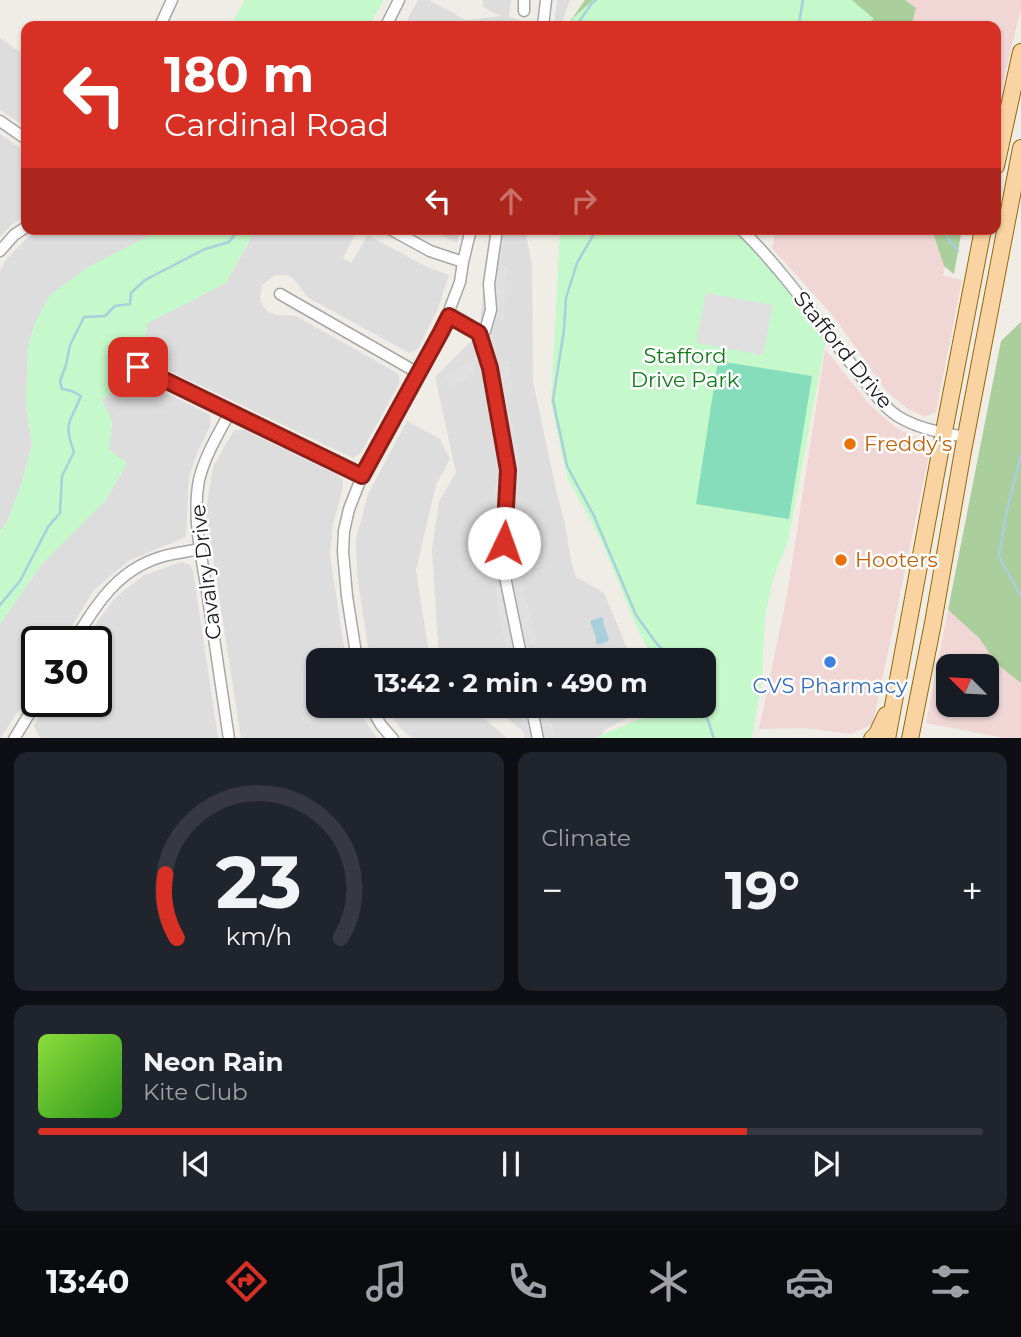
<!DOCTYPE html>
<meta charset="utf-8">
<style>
:root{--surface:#171b24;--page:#20242c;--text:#f1f3f6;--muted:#9ea1a6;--line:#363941;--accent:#d93025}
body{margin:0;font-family:Montserrat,sans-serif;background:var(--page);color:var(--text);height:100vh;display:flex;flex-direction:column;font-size:26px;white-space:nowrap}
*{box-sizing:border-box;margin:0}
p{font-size:23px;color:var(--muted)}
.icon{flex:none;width:38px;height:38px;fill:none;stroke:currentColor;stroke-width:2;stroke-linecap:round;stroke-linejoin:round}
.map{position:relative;height:738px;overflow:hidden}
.details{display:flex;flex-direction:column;gap:14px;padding:14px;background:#0d0f14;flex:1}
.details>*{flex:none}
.hud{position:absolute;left:21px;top:21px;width:980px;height:214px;border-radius:14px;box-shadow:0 2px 5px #0004;background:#d93025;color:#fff;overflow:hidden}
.needle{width:46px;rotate:294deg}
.tools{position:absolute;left:936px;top:654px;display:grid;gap:14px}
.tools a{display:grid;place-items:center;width:63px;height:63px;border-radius:14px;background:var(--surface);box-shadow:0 2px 5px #0004;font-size:35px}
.speed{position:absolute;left:21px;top:626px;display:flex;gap:14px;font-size:35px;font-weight:700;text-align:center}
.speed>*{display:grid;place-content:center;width:91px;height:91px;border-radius:50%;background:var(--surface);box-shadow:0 2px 5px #0004;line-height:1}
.speed .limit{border:4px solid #111;border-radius:10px;background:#fff;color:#111}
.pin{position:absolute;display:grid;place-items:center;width:60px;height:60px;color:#fff;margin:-30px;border-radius:14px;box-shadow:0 4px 10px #0006}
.me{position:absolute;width:77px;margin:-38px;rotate:3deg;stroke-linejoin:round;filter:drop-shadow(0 0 5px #0008)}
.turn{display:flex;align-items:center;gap:24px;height:147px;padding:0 28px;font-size:32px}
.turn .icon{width:91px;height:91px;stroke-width:2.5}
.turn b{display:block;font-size:49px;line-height:60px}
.lanes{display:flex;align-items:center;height:66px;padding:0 28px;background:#0003;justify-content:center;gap:35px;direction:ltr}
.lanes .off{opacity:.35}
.big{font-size:52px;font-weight:700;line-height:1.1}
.details .card{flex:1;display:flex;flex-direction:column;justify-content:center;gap:10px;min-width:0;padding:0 24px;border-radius:14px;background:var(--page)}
.details .dial{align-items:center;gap:0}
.dial svg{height:182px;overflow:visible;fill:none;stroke:var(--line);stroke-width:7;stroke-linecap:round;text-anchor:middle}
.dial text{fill:var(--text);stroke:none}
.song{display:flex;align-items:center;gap:21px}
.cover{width:84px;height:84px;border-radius:10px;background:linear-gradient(135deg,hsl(90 70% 55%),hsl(110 70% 35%))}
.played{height:7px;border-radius:4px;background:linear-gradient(90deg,var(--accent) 75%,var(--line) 75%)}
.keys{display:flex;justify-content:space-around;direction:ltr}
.heat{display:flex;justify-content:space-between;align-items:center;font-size:38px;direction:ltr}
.details .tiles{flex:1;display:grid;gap:14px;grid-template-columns:1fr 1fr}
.card:last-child{grid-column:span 2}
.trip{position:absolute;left:306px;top:648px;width:410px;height:70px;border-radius:14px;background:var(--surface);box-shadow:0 2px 5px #0004;font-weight:700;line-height:70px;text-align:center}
.tab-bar{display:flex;height:112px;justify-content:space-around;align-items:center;background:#090b0e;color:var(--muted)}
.tab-bar .icon{width:49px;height:49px}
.tab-bar .active{color:var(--accent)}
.tab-bar b{font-size:32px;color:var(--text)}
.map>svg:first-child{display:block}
.residential{fill:#dedddd}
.commercial{fill:#f0d7d6;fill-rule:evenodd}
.forest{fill:#aace9c}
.park{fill:#c5f8ca}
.pitch{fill:#86ddbc}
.parking{fill:#e0e0e0}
.water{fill:#a8d0dc}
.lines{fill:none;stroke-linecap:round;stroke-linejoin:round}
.stream{stroke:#a8d0dc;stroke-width:2.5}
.minor-casing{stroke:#a7a7a7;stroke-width:13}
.primary-casing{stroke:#976804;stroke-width:18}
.minor{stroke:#fff;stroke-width:10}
.primary{stroke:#f9d4a2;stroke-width:16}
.route-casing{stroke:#8d1f18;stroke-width:18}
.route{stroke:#d93025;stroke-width:12}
.food-dot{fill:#e8710a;stroke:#fff;stroke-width:2.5}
.shop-dot{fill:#3f7fe0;stroke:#fff;stroke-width:2.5}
.labels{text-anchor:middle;stroke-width:5;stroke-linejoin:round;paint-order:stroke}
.street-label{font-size:21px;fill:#202020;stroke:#fff}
.park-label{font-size:21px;fill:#0f7c19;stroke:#fff}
.food-label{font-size:21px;fill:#c56008;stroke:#fff;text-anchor:start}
.shop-label{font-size:21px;fill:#366cbe;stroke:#fff}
</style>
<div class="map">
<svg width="1021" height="739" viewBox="0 0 1021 739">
<rect width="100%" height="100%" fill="#f0ede6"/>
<!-- residential -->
<path class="residential" d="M418 0H429L466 20 501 16 483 7V0H511L509 17 530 23 529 26H404Z
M557 0H570L561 26H554Z
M0 38 26 56V127L0 110Z
M0 134 26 152V216L11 225 0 237Z
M45 229H162L26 405 32 445 21 485 7 523 0 531V271L5 261 27 238Z
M256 229H358L343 258 351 263 368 235 425 266 449 275 437 311 418 349 409 353 307 297 296 281 288 275H275L262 285 260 301 268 312 277 315 296 316 399 374V384L361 453 353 458 166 369 155 354 144 347 147 323 226 283Z
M429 229H460L457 243Z
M490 229H521L526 235 532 265 533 382 557 494 565 523 571 561 576 577 604 593 632 660H439L432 549 439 501 456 472 435 377 479 333Z
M123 382 135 389 155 387 210 415 211 424 198 451 189 476 186 537 128 561 94 590 62 642H37V682L0 739V624L42 564 106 500 127 463 109 450 112 421 102 400Z
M407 421 440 439 450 459 436 485 416 570 430 660H370L357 575 356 539 368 494Z
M234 430H244L338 475 343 480V487L333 524 330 555 346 660H318V705H357L360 714 377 738H241L206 511 213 467Z
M182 562 190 565 193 571 218 738 43 739 38 735 34 725 49 702H96V642H85L99 619 116 597 144 575Z
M384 705H469L507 738H412L400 728Z
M490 705H640V712L604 730 602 739 526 738 522 730Z"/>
<!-- commercial -->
<path class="commercial" d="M816 0H1021V8L996 113V26H813Z
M776 229H952L943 276 962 280 936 412 925 417 908 409 887 392 834 317 772 248Z
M825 349 869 404 896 428 925 441 930 450 873 724 851 734 805 728 759 729 787 595Z
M948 610 979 638 997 664 1021 683V738H1004L926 723ZM948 667H987V705H948Z"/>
<!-- forest -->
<path class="forest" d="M585 0H905L916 8 911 26H567Z
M932 229H962L954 274 944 266Z
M1021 322V683L997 664 979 638 948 610 1001 341Z"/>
<!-- park -->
<path class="park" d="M245 0H384L369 26H230Z
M593 0H852L874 19 863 26H570L573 18Z
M162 229H256L226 283 148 323 143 348C124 348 115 364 124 381L102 400 112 421 109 450 127 463 106 500 42 564 0 624V531L7 523 21 485 32 445 26 405 28 346 35 323 50 295 88 267Z
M560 229H740L827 333 788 541 773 579 765 616 762 678 752 738H594L674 705H704V660H654L637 628 601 540 567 477 551 404Z"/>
<!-- pitch -->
<path class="pitch" d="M718 361 812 376 789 519 696 504Z"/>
<!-- parking -->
<path class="parking" d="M490 229H505L501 265 509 267 505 281 504 319 497 320 493 338 499 363 508 361 513 393 506 394 512 425H515L520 469 518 498 524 497 520 549 522 583 537 642 529 644 532 660H517L515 648 506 650 494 585 491 558 495 484 501 480V461L491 400H487L479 368 488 363 486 358 472 367 474 373 449 387 444 375 485 352V331L492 255 487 257Z
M706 293 773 305 763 355 696 343Z
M518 705H546L556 738H525Z"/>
<!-- water -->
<path class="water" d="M602 617 604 619 603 623 609 639 608 641 599 645 596 643V637L590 622 592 620Z"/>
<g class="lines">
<!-- stream -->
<path class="stream" d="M576 26 592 3 596 0
M802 26 799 23 803 0
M595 229V232L577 263 566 298 564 330 553 400 567 466 594 516 636 615 657 644 673 660
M946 229 947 237 958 251
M1021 455 1007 510 999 556 1021 597
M0 605 20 581 48 527 60 513 62 476 74 452C63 422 70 423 81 396L72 391 62 389 60 381 66 365 70 345 84 317 105 316 115 306 130 304 131 293 145 280 205 249 229 242 236 233 235 229
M703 705 714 739"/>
<defs>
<path id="minor" d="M524 11V0
M160 26 172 0
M386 26 399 0
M543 26 546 0
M0 121 26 139
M390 229 430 251 463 262
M741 229C783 270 817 320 853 366 867 383 880 405 899 417 919 429 943 433 966 437
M0 251 14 235 26 227
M280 294 418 373
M449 316 479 333 490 368 508 470 503 567 522 660
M479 333 485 331 491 310 489 284 497 229
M138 367 362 476
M73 642C98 603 118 567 168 555 178 553 189 551 200 549
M357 660 347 596 343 552 344 531 349 509 362 476 441 332 460 282 463 262 471 229
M369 705 381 725 393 739
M531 705 538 739
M14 739 37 701
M229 739C222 689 214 640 207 591 201 554 192 516 199 480 205 455 219 433 230 412"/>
<path id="primary" d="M996 166 1021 52
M872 739 877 734 886 715
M887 739 941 447 983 229
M910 739 933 623 963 451 1021 148"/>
</defs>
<!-- minor casing -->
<use href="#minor" class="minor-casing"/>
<!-- primary casing -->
<use href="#primary" class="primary-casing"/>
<!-- minor -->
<use href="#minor" class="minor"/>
<!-- primary -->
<use href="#primary" class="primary"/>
</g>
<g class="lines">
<defs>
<path id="route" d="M138 367 362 476 441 332 449 316 479 333 490 368 508 470 504 543"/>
</defs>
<!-- route casing -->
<use href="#route" class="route-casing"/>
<!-- route -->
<use href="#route" class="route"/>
</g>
<!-- markers -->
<g class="food-dot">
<circle cx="850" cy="444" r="7"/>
<circle cx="841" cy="560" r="7"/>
</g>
<circle class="shop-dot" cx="830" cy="662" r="7"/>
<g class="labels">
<!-- street labels -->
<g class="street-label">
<text transform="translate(843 350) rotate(51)" y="7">Stafford Drive</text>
<text transform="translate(206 572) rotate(-97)" y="7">Cavalry Drive</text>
</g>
<!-- park labels -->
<g class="park-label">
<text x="685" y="363">Stafford<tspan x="685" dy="24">Drive Park</tspan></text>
</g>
<!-- food labels -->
<g class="food-label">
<text x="864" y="451">Freddy's</text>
<text x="855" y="567">Hooters</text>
</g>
<!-- shop labels -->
<g class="shop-label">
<text x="830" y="693">CVS Pharmacy</text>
</g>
</g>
</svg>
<div class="tools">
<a><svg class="needle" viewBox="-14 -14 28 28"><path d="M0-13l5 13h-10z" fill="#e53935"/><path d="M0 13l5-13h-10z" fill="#9ea1a6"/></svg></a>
</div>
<div class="speed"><div class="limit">30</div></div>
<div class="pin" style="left:138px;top:367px;background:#d93025"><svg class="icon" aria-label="arrive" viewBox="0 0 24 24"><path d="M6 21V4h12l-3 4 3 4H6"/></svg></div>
<svg class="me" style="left:504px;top:543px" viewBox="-20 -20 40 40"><circle r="19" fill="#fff"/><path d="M0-13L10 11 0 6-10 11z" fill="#d93025"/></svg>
<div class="trip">13:42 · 2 min · 490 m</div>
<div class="hud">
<div class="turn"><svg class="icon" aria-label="left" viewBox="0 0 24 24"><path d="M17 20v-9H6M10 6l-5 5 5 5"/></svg><div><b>180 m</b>Cardinal Road</div></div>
<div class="lanes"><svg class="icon" aria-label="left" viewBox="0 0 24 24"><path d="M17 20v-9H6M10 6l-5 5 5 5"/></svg><svg class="icon off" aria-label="ahead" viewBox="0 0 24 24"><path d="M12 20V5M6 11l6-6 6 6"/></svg><svg class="icon off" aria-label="right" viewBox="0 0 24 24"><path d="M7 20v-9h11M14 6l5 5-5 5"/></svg></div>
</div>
</div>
<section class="details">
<div class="tiles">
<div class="card dial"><svg viewBox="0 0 100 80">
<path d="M14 69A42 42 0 1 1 86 69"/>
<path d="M14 69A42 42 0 0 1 9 41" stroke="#d93025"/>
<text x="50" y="56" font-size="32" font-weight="700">23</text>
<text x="50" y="72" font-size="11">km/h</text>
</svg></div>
<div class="card"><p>Climate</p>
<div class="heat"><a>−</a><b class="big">19°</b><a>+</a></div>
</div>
<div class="card">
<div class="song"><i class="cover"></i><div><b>Neon Rain</b><p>Kite Club</p></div></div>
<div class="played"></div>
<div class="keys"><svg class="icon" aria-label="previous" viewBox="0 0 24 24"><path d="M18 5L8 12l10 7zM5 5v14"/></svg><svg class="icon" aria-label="pause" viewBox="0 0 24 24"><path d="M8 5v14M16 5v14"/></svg><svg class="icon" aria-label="next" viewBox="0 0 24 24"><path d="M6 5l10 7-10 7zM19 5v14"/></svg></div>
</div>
</div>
</section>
<nav class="tab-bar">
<b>13:40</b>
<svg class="icon active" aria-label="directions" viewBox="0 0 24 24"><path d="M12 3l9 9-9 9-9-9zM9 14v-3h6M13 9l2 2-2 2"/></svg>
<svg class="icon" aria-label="music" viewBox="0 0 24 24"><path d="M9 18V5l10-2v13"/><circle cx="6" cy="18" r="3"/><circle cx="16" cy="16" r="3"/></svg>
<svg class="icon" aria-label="phone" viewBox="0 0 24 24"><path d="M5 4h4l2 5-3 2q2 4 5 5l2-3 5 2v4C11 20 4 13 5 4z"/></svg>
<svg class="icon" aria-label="climate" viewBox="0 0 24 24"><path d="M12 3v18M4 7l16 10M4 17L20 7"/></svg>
<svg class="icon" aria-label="car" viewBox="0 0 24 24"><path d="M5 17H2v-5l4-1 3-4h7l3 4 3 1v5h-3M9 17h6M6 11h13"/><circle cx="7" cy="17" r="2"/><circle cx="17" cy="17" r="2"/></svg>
<svg class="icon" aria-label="filters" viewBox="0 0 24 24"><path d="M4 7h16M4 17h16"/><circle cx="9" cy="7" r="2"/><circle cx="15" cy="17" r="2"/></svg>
</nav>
